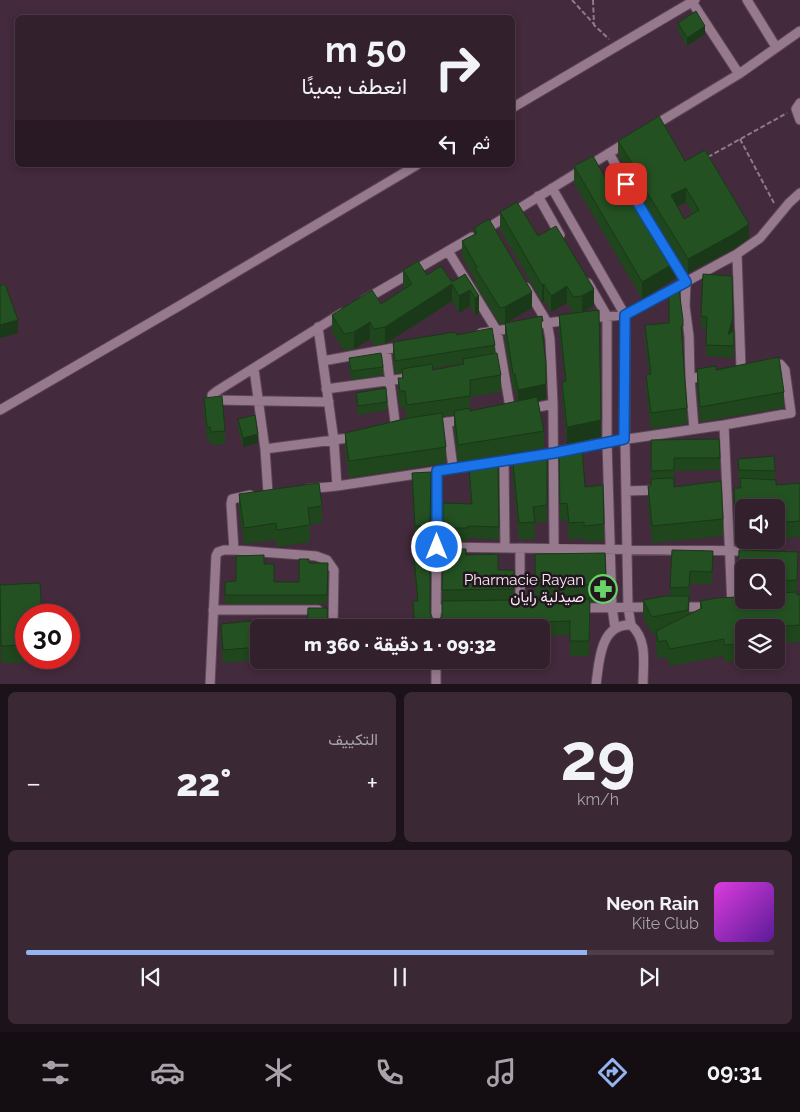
<!DOCTYPE html>
<html lang="ar">
<meta charset="utf-8">
<style>
:root{--surface:#32202d;--page:#3a2835;--text:#f1f3f6;--muted:#a8a3aa;--line:#4d3e49;--accent:#95b2f1}
body{margin:0;font-family:Raleway,Vazirmatn,sans-serif;background:var(--page);color:var(--text);direction:rtl;height:100vh;display:flex;flex-direction:column;font-size:19px;white-space:nowrap}
*{box-sizing:border-box;margin:0}
p{font-size:16px;color:var(--muted)}
.icon{flex:none;width:28px;height:28px;fill:none;stroke:currentColor;stroke-width:2;stroke-linecap:round;stroke-linejoin:round}
.map{position:relative;height:684px;overflow:hidden;direction:ltr}
.side{display:flex;flex-direction:column;gap:8px;padding:8px;background:#1c1219;flex:1}
.side>*{flex:none}
.top-card{position:absolute;left:15px;top:15px;width:500px;height:152px;border-radius:8px;box-shadow:0 2px 8px #0003,0 0 0 1px var(--line);direction:rtl;background:#32202d;color:var(--text);overflow:hidden}
.tools{position:absolute;left:735px;top:499px;display:grid;gap:10px}
.tools a{display:grid;place-items:center;width:50px;height:50px;border-radius:8px;background:var(--surface);box-shadow:0 2px 8px #0003,0 0 0 1px var(--line);font-size:25px}
.speed{position:absolute;left:15px;top:604px;display:flex;gap:10px;font-size:25px;font-weight:700;text-align:center}
.speed>*{display:grid;place-content:center;width:65px;height:65px;border-radius:50%;background:var(--surface);box-shadow:0 2px 8px #0003,0 0 0 1px var(--line);line-height:1}
.speed .limit{border:8px solid #d22;background:#fff;color:#111}
.pin{position:absolute;display:grid;place-items:center;width:42px;height:42px;color:#fff;margin:-21px;border-radius:10px;box-shadow:0 2px 8px #0006}
.me{position:absolute;width:55px;margin:-28px;rotate:0deg;stroke-linejoin:round;filter:drop-shadow(0 0 4px #0008)}
.turn{display:flex;align-items:center;gap:18px;height:105px;padding:0 25px;font-size:22px}
.turn .icon{width:65px;height:65px;stroke-width:2.5}
.turn b{display:block;font-size:35px;line-height:42px}
.then{display:flex;align-items:center;height:48px;padding:0 25px;background:#0003;gap:10px;font-size:19px}
.big{font-size:38px;font-weight:800;line-height:1.1}
.side .tile{flex:1;display:flex;flex-direction:column;justify-content:center;gap:8px;min-width:0;padding:0 18px;border-radius:8px;background:var(--page)}
.side .dial{align-items:center;gap:0}
.dial b{font-size:65px;line-height:1}
.song{display:flex;align-items:center;gap:15px}
.cover{width:60px;height:60px;border-radius:8px;background:linear-gradient(135deg,hsl(300 70% 55%),hsl(270 70% 35%))}
.played{height:5px;border-radius:2px;background:linear-gradient(90deg,var(--accent) 75%,var(--line) 75%)}
.keys{display:flex;justify-content:space-around;direction:ltr}
.heat{display:flex;justify-content:space-between;align-items:center;font-size:28px;direction:ltr}
.side .tiles{flex:1;display:grid;gap:8px;grid-template-columns:1fr 1fr}
.tile:last-child{grid-column:span 2}
.trip{position:absolute;left:250px;top:619px;width:300px;height:50px;border-radius:8px;background:var(--surface);box-shadow:0 2px 8px #0003,0 0 0 1px var(--line);font-weight:800;line-height:50px;text-align:center;direction:rtl}
.tabs{display:flex;height:80px;justify-content:space-around;align-items:center;background:#140d12;color:var(--muted)}
.tabs .icon{width:35px;height:35px}
.tabs .active{color:var(--accent)}
.tabs b{font-size:22px;color:var(--text)}
.map>svg:first-child{display:block}
.lines{fill:none;stroke-linecap:round;stroke-linejoin:round}
.minor-casing{stroke:#5c4656;stroke-width:11}
.path{stroke:#8f7a89;stroke-width:2;stroke-dasharray:5 2.5;stroke-linecap:butt}
.minor{stroke:#97798e;stroke-width:9}
.wall{fill:#1f461d;fill-rule:evenodd}
.shaded-wall{fill:#193918}
.building{fill:#245122;stroke:#193918;fill-rule:evenodd}
.route-casing{stroke:#114b97;stroke-width:12}
.route{stroke:#1a73e8;stroke-width:9}
.labels{text-anchor:middle;stroke-width:5;stroke-linejoin:round;paint-order:stroke}
.poi-label{font-size:15px;fill:#fdecf7;stroke:#23171f;text-anchor:end}
</style>
<div class="map">
<svg width="800" height="685" viewBox="0 0 800 685">
<rect width="100%" height="100%" fill="#432a3c"/>
<g class="lines">
<defs>
<path id="minor" d="M747 0 776 47
M692 2 739 74
M800 103 796 109 800 120
M512 108 695 0
M653 126 739 74 800 31
M609 153 628 188
M552 188 625 315V439L628 607 631 625
M538 196 560 235
M483 231 627 142
M448 251 497 331 511 413
M737 254 741 369
M670 257 686 283 685 306 689 336 690 379 694 429
M588 283 607 316V442L612 607 615 628
M526 287 547 322 550 339 553 404 554 549
M364 300 472 237
M588 318 625 315 737 254 760 238 789 203 800 193
M531 325 570 320
M318 327 334 441 337 486
M481 333 515 328
M386 350 396 430
M323 361 404 346
M254 369 265 449 268 493
M690 379 707 375
M326 389 408 378
M329 402 214 400 212 398V395L217 391 342 313
M529 409 553 404
M0 410 179 306 417 165
M447 422 453 468
M433 424 464 420
M724 425 732 606
M265 449 356 437
M535 456 607 442 724 425 791 413 785 370 780 364H769
M504 461 505 548
M308 489 337 486 523 458
M626 491 658 490
M437 547 751 551
M520 548V608
M234 550 231 504 232 499 250 495
M678 607H710
M578 608 655 607
M436 609H452
M213 610H318
M436 628 437 471
M210 685 216 556 218 552 224 550H234L316 556 327 560 334 570 333 628
M436 685V660
M596 685C599 662 600 623 631 625 648 640 643 664 643 685"/>
</defs>
<!-- minor casing -->
<use href="#minor" class="minor-casing"/>
<!-- path -->
<path class="path" d="M572 0 594 24
M593 0 594 25 609 39
M740 139 775 205
M708 157 787 113"/>
<!-- minor -->
<use href="#minor" class="minor"/>
</g>
<!-- wall -->
<path class="wall" d="M678 23 705 34 687 46 678 31Z
M618 141 685 161 749 238 734 249 688 273 640 196 636 188V185L618 155ZM686 202 693 214 684 219 678 207Z
M574 166 676 278 642 299 574 183Z
M500 212 538 236 594 305 583 312 601 437 567 444 562 398V382L565 381 559 331V315L573 313 567 303 551 312 544 301 542 302 500 229Z
M474 228 532 308 505 323 500 324 475 284V280L462 257V241L474 235Z
M403 270 427 275 452 282 465 274 479 296V313L475 315 470 306 459 313 452 301 385 344 374 346 370 339 354 349 344 351 332 332V315L381 304 405 289 403 287Z
M703 274 733 329V331L734 330V358L706 356V328H701Z
M683 320 682 342 687 408V424L651 429 646 391V375L649 374 645 342V325L669 323Z
M505 323 543 335 546 399 538 401 544 431V448L458 462 454 428V415L442 417 446 447V463L349 478 345 450V433L406 418 405 407 400 408 398 395V378H402V373L395 374 393 355V342L457 335 495 345V354L501 375V392L470 397V411L517 401 515 389H513L505 339ZM463 363V364L433 370V368Z
M349 358 383 367V375L351 380 349 366Z
M697 369 784 392V408L700 422 697 385Z
M356 393 387 402V410L358 415 356 401Z
M204 398 225 431V444L211 445 210 440H207L204 411Z
M238 419 258 443 243 447 238 427Z
M651 440 720 458V470L674 471V487L723 519V536L652 543 648 503V486H651Z
M559 449 585 487 604 524V541L584 542V538L569 540 567 520 560 521Z
M547 450V522L535 523V539L519 540 512 470V453Z
M738 459 775 471V480L776 485 800 483V537L776 539V508H744V540H770L740 542 739 534 735 535 734 505V488H740L738 471Z
M498 465 499 540 468 538V541H446V537H443V503L471 504 469 481V468Z
M431 472 430 538 415 539 412 486V473Z
M239 494 322 506V523L310 525V542L277 547 276 540 244 544 239 511Z
M413 546 430 613 433 619H439L442 616 443 549 466 555 498 570H514V600H535V554L606 584V601H590L589 656H570V635L547 636V634L541 635V628H414L413 601H417L413 560Z
M672 550 713 551 712 584H690L689 614 700 609V601L717 598 737 597 739 550 798 552 797 595 800 594V642L782 643V659H776V628H744V660H761L724 662V656L670 666 666 657 658 659 656 648V633L652 634 643 617V600L666 596H670ZM744 568H776V600H744Z
M309 563H328L327 604H225V582L236 581 264 564 274 582H299Z
M0 585 26 615V658H43V662L1 663 0 627Z
M221 624 259 628V660L223 663 221 636Z
M448 660H498L448 663Z"/>
<!-- shaded-wall -->
<path class="shaded-wall" d="M705 26V34L687 46V38Z
M686 188V202L671 210V195Z
M749 224V238L734 249 688 273V259Z
M676 262V278L642 299V282Z
M452 284V301L385 344V327Z
M544 284V301L542 302V285Z
M567 286V303L551 312V296Z
M594 289V305L582 313V296Z
M470 290V306L459 313V296Z
M532 292V308L505 323V307Z
M479 296V313L475 315V298Z
M733 317V329L728 347V335Z
M18 320V333L0 338V325Z
M370 322V339L354 349V332Z
M546 384V399L518 405V390Z
M601 420V437L567 444V427Z
M258 434V443L243 447V438Z"/>
<!-- building -->
<path class="building" d="M696 11 705 26 687 38 678 23Z
M659 116 685 161 705 150 749 224 734 234 688 259 640 181 636 174 638 173 618 141ZM686 188 699 210 684 219 671 195Z
M593 156 610 186 625 178 676 262 642 282 574 166Z
M517 202 538 236 556 226 594 289 582 296 573 297 567 286 551 296 544 284 542 285 500 212Z
M489 219 532 292 505 307 500 308 475 268 477 267 462 241 477 233 474 228Z
M418 261 427 275 441 266 452 282 465 274 479 296 475 298 470 290 459 296 452 284 385 327 374 329 370 322 354 332 344 334 332 315 372 290 381 304 412 284 403 270Z
M703 274 732 276 733 317 728 335 734 330V346L706 345 707 317 701 316Z
M5 284 18 320 0 325V286Z
M679 289 683 320V326H681L687 408 651 413 646 375 651 374 645 325 669 323V290Z
M599 310 601 420 567 427 562 382 566 381 559 315Z
M542 316 543 321 541 322 546 363V384L518 390 515 374H513L505 323Z
M492 328 495 345 395 361 393 342 455 332 457 335Z
M381 353 383 367 351 371 349 358Z
M497 353 501 375 470 380V396L407 405 405 391H400L398 378H403L402 369 432 364 433 370 464 364 463 359Z
M779 357 784 392 700 407 697 369 716 366V370Z
M386 388 387 402 358 406 356 393Z
M222 396 225 431 211 432 210 427H207L204 398Z
M537 397 544 431 458 445 454 411 470 408V411Z
M442 413 446 447 349 461 345 433 409 418Z
M255 415 258 434 243 438 238 419Z
M719 439 720 458H674V470L651 471V440Z
M582 447 585 487 603 485 604 524 584 526V522L569 523 567 503 560 504 559 449Z
M547 450V505L533 507 535 522 519 523 512 453Z
M774 456 775 471 739 470 738 459Z
M498 465 499 527 468 526V528H446V524H443V503L472 504 469 468Z
M431 472 430 525 415 526 412 473Z
M674 478V487L721 481 723 519 652 526 648 486H651V479Z
M740 478 776 480V485L800 483V521L776 523V508H744V525L740 526 739 518H735L734 488H741Z
M319 483 322 506 308 508 310 525 277 530 276 523 244 528 239 494Z
M430 544V613L433 619H439L442 616V601L590 599 589 641H570V621L547 622V620L501 623 502 628H415L413 601H418L413 546Z
M443 549H466V555L498 554V570H514V589L442 590Z
M672 550 713 551 712 572 690 571 689 587 670 588Z
M739 550 798 552 797 580 776 581V568H744V582L738 583Z
M605 553 606 584 535 585V554Z
M264 555V564H274V582H299V559H309V563H328L327 595H225V582L236 581V556Z
M40 583 42 615H26V645L1 646 0 585Z
M797 592V595L800 594V625L781 626 782 642H776V628H744V644L724 645V639L670 649 666 640 658 642 656 631 702 608 700 601 717 598 737 597V595H744V600H776V593Z
M666 596H689L688 610 652 617 643 600Z
M308 608H327L328 628H307Z
M271 619 272 628H259V647L223 650 221 624Z"/>
<g class="lines">
<defs>
<path id="route" d="M437 547V471L554 453 624 439 625 315 686 282 626 184"/>
</defs>
<!-- route casing -->
<use href="#route" class="route-casing"/>
<!-- route -->
<use href="#route" class="route"/>
</g>
<!-- icons -->
<defs>
<symbol id="pharmacy-ring" viewBox="-11 -11 22 22"><circle r="9.5" fill="#23171f" stroke="#68d465" stroke-width="1.5"/><path d="M-2-6h4v4h4v4h-4v4h-4v-4h-4v-4h4Z" fill="#68d465"/></symbol>
</defs>
<g fill-rule="evenodd">
<use href="#pharmacy-ring" x="587" y="573" width="32" height="32"/>
</g>
<g class="labels">
<!-- poi labels -->
<g class="poi-label">
<text x="584" y="585">Pharmacie Rayan<tspan x="584" dy="17">صيدلية رايان</tspan></text>
</g>
</g>
</svg>
<div class="tools">
<a><svg class="icon" aria-label="sound" viewBox="0 0 24 24"><path d="M4 9h4l5-4v14l-5-4H4zM17 9q2 3 0 6"/></svg></a>
<a><svg class="icon" aria-label="search" viewBox="0 0 24 24"><circle cx="10" cy="10" r="6"/><path d="M15 15l6 6"/></svg></a>
<a><svg class="icon" aria-label="layers" viewBox="0 0 24 24"><path d="M12 4l9 5-9 5-9-5zM3 14l9 5 9-5"/></svg></a>
</div>
<div class="speed"><div class="limit">30</div></div>
<div class="pin" style="left:626px;top:184px;background:#d93025"><svg class="icon" aria-label="arrive" viewBox="0 0 24 24"><path d="M6 21V4h12l-3 4 3 4H6"/></svg></div>
<svg class="me" style="left:437px;top:547px" viewBox="-20 -20 40 40"><circle r="17" fill="#1a73e8" stroke="#fff" stroke-width="3"/><path d="M0-11L8 9 0 5-8 9z" fill="#fff"/></svg>
<div class="trip">09:32 · 1 دقيقة · 360 m</div>
<div class="top-card">
<div class="turn"><svg class="icon" aria-label="right" viewBox="0 0 24 24"><path d="M7 20v-9h11M14 6l5 5-5 5"/></svg><div><b>50 m</b>انعطف يمينًا</div></div>
<div class="then">ثم<svg class="icon" aria-label="left" viewBox="0 0 24 24"><path d="M17 20v-9H6M10 6l-5 5 5 5"/></svg></div>
</div>
</div>
<section class="side">
<div class="tiles">
<div class="tile dial"><b>29</b><p>km/h</p></div>
<div class="tile"><p>التكييف</p>
<div class="heat"><a>−</a><b class="big">22°</b><a>+</a></div>
</div>
<div class="tile">
<div class="song"><i class="cover"></i><div><b>Neon Rain</b><p>Kite Club</p></div></div>
<div class="played"></div>
<div class="keys"><svg class="icon" aria-label="previous" viewBox="0 0 24 24"><path d="M18 5L8 12l10 7zM5 5v14"/></svg><svg class="icon" aria-label="pause" viewBox="0 0 24 24"><path d="M8 5v14M16 5v14"/></svg><svg class="icon" aria-label="next" viewBox="0 0 24 24"><path d="M6 5l10 7-10 7zM19 5v14"/></svg></div>
</div>
</div>
</section>
<nav class="tabs">
<b>09:31</b>
<svg class="icon active" aria-label="directions" viewBox="0 0 24 24"><path d="M12 3l9 9-9 9-9-9zM9 14v-3h6M13 9l2 2-2 2"/></svg>
<svg class="icon" aria-label="music" viewBox="0 0 24 24"><path d="M9 18V5l10-2v13"/><circle cx="6" cy="18" r="3"/><circle cx="16" cy="16" r="3"/></svg>
<svg class="icon" aria-label="phone" viewBox="0 0 24 24"><path d="M5 4h4l2 5-3 2q2 4 5 5l2-3 5 2v4C11 20 4 13 5 4z"/></svg>
<svg class="icon" aria-label="climate" viewBox="0 0 24 24"><path d="M12 3v18M4 7l16 10M4 17L20 7"/></svg>
<svg class="icon" aria-label="car" viewBox="0 0 24 24"><path d="M5 17H2v-5l4-1 3-4h7l3 4 3 1v5h-3M9 17h6M6 11h13"/><circle cx="7" cy="17" r="2"/><circle cx="17" cy="17" r="2"/></svg>
<svg class="icon" aria-label="filters" viewBox="0 0 24 24"><path d="M4 7h16M4 17h16"/><circle cx="9" cy="7" r="2"/><circle cx="15" cy="17" r="2"/></svg>
</nav>
